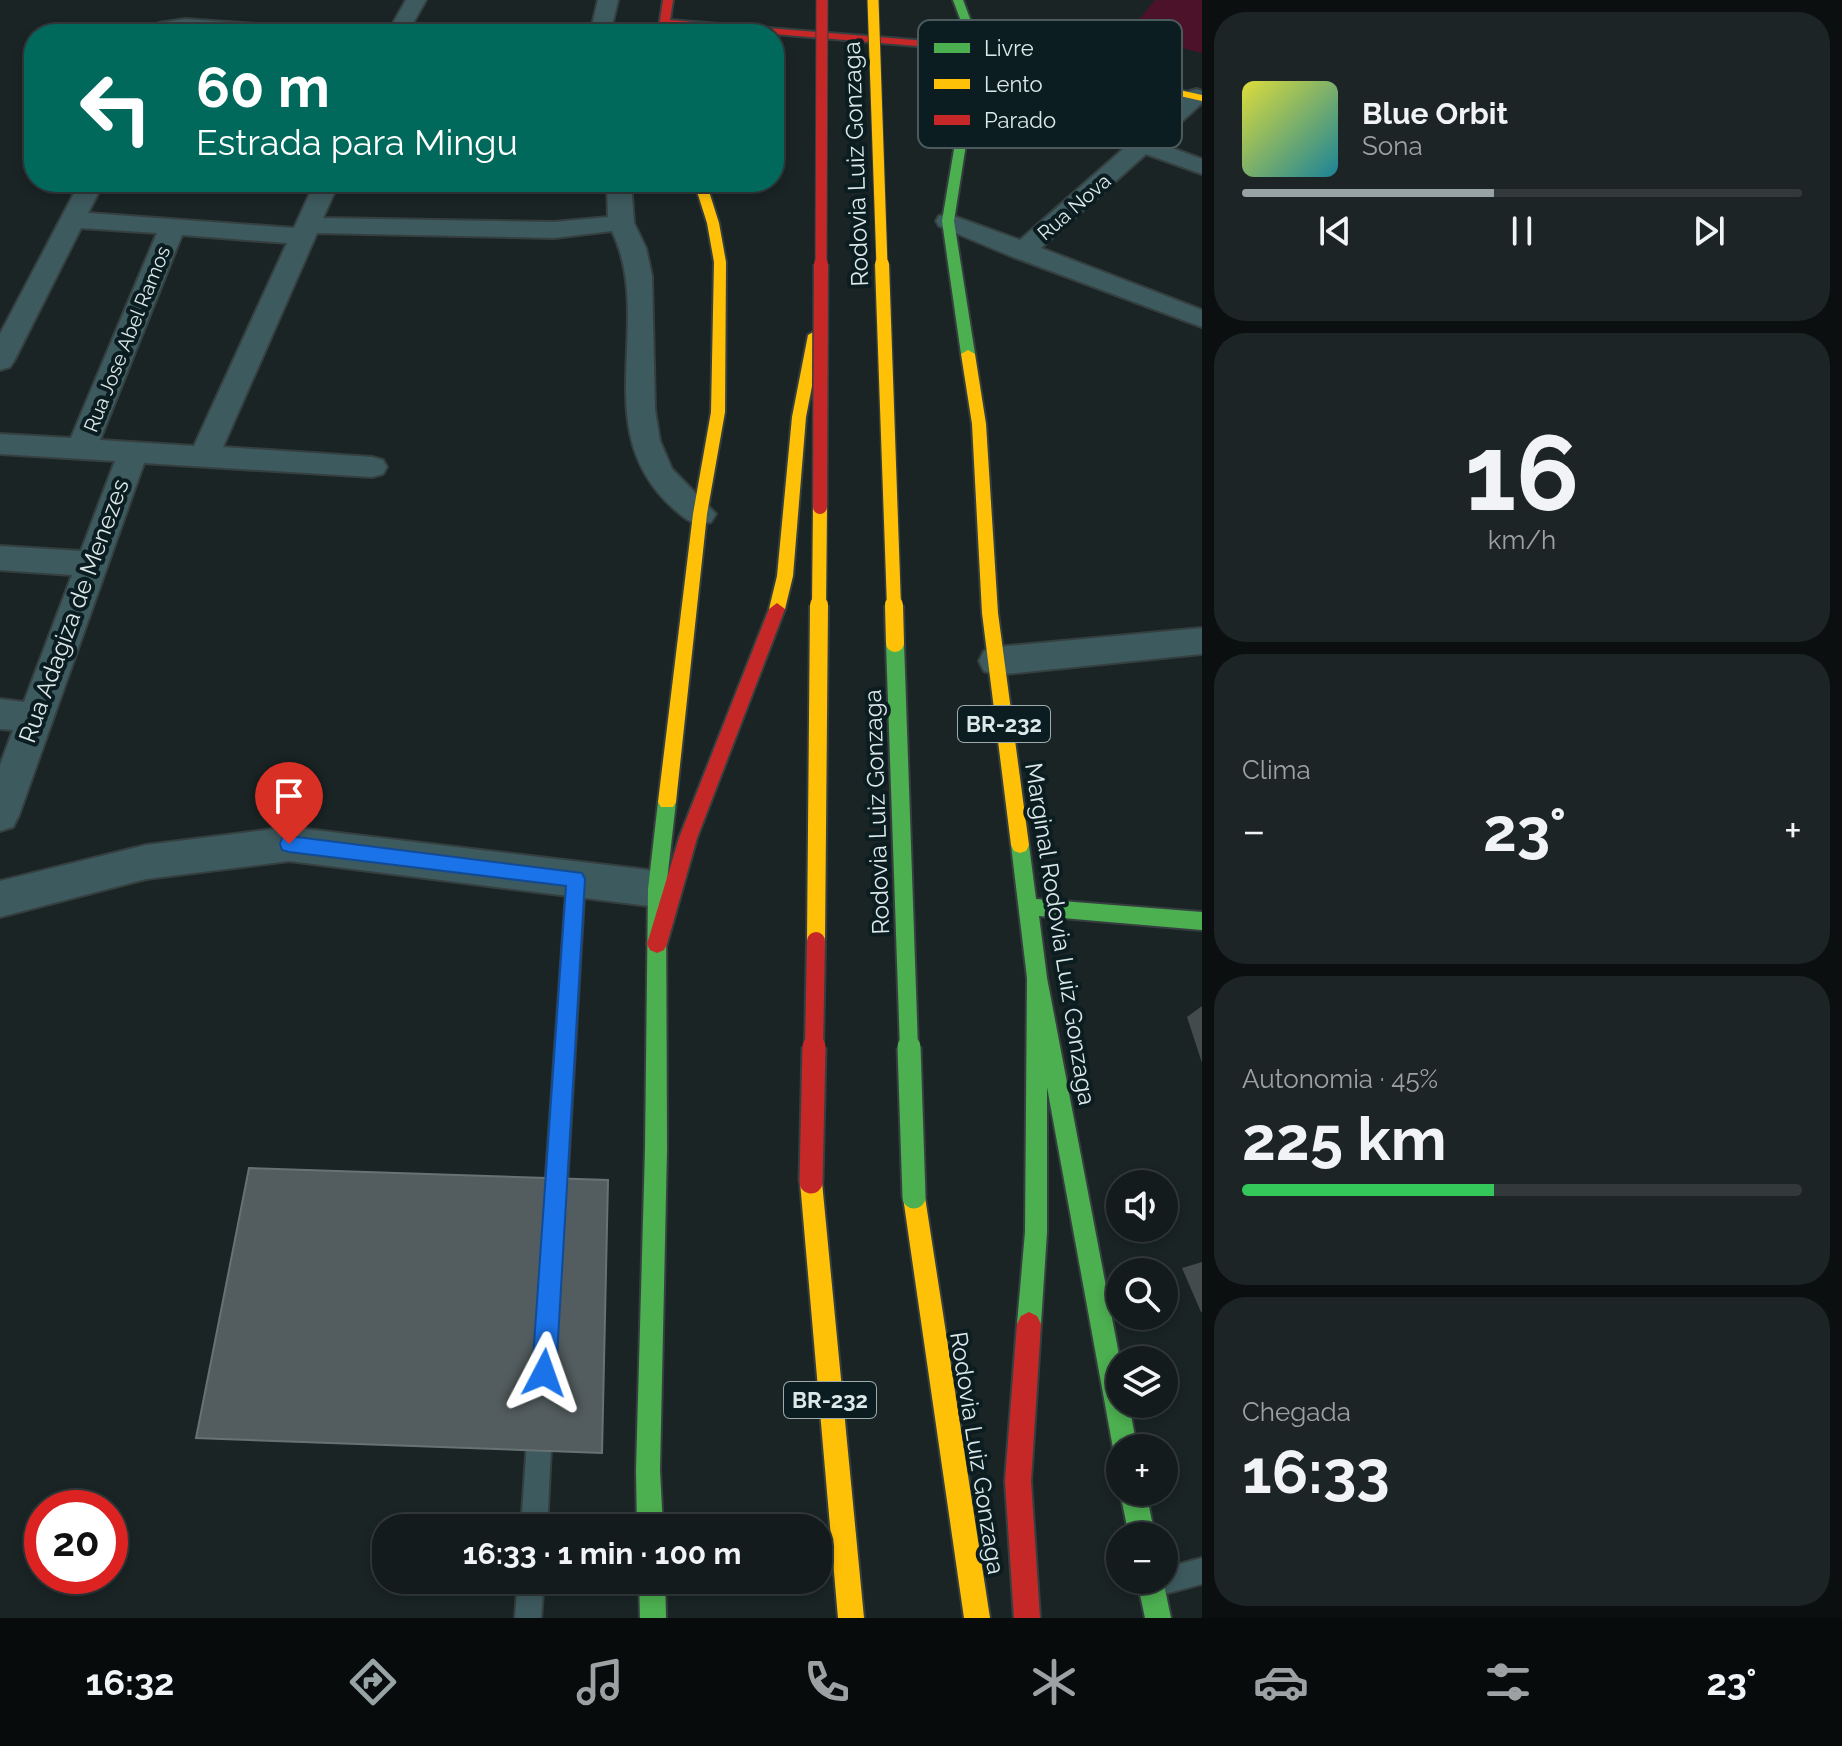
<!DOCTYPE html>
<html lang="pt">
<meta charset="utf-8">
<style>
:root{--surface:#141b1c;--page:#1d2425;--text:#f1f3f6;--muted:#9da1a3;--line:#33393b;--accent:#98a3a5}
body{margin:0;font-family:Raleway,sans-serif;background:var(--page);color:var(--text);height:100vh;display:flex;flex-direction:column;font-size:30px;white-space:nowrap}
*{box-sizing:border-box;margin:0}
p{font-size:26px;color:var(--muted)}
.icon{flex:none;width:44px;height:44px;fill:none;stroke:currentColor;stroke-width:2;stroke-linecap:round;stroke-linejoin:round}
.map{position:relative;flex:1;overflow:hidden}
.details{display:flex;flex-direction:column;gap:12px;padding:12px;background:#0b0f0f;width:640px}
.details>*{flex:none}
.hud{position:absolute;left:24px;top:24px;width:760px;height:168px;border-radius:32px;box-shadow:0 4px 12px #0003,0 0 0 2px var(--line);background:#00695c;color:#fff;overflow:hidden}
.tools{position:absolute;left:1106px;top:1170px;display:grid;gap:16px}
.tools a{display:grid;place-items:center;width:72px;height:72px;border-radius:50%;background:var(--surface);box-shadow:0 4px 12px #0003,0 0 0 2px var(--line);font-size:40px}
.speed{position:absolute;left:24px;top:1490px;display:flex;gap:16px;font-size:40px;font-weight:700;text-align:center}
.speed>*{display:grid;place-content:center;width:104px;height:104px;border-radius:50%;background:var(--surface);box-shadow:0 4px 12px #0003,0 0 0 2px var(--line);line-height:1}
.speed .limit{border:12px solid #d22;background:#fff;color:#111}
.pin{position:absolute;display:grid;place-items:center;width:68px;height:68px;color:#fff;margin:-82px -34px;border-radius:50% 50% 50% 0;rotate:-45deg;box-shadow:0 0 8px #0007}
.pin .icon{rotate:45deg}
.me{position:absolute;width:88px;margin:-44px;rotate:4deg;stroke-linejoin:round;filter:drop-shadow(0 0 6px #0008)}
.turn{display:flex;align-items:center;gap:28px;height:168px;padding:0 40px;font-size:36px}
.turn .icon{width:104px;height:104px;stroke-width:2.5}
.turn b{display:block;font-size:56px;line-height:68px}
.big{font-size:60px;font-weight:700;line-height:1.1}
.details .widget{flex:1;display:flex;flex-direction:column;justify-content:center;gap:12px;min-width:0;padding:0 28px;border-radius:32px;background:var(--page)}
.details .dial{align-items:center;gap:0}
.dial b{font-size:104px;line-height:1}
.song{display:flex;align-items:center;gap:24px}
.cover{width:96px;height:96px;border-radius:12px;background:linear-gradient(135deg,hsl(60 70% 55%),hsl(190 70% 35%))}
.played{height:8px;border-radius:4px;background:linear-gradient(90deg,var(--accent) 45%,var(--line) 45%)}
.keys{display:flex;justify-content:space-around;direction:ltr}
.heat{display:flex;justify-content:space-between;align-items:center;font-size:44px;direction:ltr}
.charge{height:12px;border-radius:6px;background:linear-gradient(90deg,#34c759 45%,var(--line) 0)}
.trip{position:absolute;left:372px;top:1514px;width:460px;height:80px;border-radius:32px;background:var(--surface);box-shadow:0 4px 12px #0003,0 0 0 2px var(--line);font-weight:700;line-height:80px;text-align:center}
.menu{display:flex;height:128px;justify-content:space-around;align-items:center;background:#080b0b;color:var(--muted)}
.menu .icon{width:56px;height:56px}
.menu .active{color:var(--accent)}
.menu b{font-size:36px;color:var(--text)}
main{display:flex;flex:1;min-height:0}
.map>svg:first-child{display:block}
.green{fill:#4c1229}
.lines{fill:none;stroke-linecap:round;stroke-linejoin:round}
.lane-casing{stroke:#363f40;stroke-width:4}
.street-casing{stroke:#363f40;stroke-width:4}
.fast-casing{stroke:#363f40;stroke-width:4}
.slow-casing{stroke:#363f40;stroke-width:4}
.jam-casing{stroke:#363f40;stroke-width:4}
.lane{fill:#3d5a5e;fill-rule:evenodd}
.street{fill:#3d5a5e;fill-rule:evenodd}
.fast{fill:#4caf50;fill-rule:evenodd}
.slow{fill:#ffc107;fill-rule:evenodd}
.jam{fill:#c62828;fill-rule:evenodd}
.fast-bridge-far1-casing{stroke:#363f40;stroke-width:22;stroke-linecap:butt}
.fast-bridge-casing{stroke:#363f40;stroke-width:27;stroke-linecap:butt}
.slow-bridge-far2-casing{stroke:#363f40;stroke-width:13;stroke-linecap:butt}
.slow-bridge-far1-casing{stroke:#363f40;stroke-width:17;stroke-linecap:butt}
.slow-bridge-casing{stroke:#363f40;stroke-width:22;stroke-linecap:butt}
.jam-bridge-far3-casing{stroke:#363f40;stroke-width:13;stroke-linecap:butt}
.jam-bridge-far2-casing{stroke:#363f40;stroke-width:17;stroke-linecap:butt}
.jam-bridge-far1-casing{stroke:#363f40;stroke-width:22;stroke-linecap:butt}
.jam-bridge-casing{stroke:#363f40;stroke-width:27;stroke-linecap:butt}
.fast-bridge-far1{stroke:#4caf50;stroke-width:18}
.fast-bridge{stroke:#4caf50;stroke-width:23}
.slow-bridge-far2{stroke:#ffc107;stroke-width:11}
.slow-bridge-far1{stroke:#ffc107;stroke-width:14}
.slow-bridge{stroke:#ffc107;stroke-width:18}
.jam-bridge-far3{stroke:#c62828;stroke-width:11}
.jam-bridge-far2{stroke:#c62828;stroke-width:14}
.jam-bridge-far1{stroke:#c62828;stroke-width:18}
.jam-bridge{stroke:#c62828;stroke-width:23}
.wall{fill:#434b4d}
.building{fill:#535c5e;stroke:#687274;stroke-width:2}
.route{fill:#1a73e8;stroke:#114b97;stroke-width:2}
.labels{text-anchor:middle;stroke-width:8;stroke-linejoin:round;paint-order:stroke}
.far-street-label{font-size:20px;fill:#dce8ea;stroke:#0b1d21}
.shield{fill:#0b1d21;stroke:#9dabae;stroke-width:2}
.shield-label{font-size:22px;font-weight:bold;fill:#dce8ea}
.street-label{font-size:24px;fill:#dce8ea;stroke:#0b1d21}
.key{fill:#0b1d21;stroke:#4a5a5d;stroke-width:2}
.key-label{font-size:22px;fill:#dce8ea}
</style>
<main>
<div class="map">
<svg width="1202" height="1618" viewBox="0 0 1202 1618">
<rect width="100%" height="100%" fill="#1a2425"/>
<!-- green -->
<path class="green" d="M1155 0H1202V53L1127 34Z"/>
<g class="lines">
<defs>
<path id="lane" d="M576 871 583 873 585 879 566 1203 563 1211 555 1214 547 1211 544 1203 567 879 569 873Z
M540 1416 549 1419 552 1428 547 1528H521L528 1428 531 1419Z
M1202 1558V1584L1157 1596 1148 1592 1145 1580H1164V1568Z
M518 1580H544L541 1618H515Z"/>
<path id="street" d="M406 0H426L407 34H387Z
M598 0H618L610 34H590Z
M185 19 315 28 325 34 185 31 144 34 159 23Z
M1197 89 1202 91V103L1158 143 1202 159V174L1146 154 1041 248 1202 310V327L1013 257 939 226 936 221 939 216 948 214 1020 240 1189 91Z
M80 182H104L88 213 294 228 315 182H339L323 218 554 222 608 217 607 182H631L634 223 646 248 652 276 655 410 660 441 672 469 716 514 711 522C694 527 687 520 674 509 585 430 656 323 612 231L554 238 317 233 223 447 372 457 383 460 387 467 383 474 372 477 144 463 19 815 13 827 0 831V765L13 730 0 729V699L24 702 72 575 0 570V546L81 551 115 461 0 454V434L71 438 157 233 81 228 14 361 10 367 0 370V334ZM182 235 287 243 194 446 100 440Z
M1202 628V654L996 675 984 671 979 661 984 651 996 647Z
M289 827 657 871 671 876 677 889 671 902 657 907 289 861 146 879 0 917V881L146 845Z"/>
<path id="fast" d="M953 0H963L981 48 954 221 975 354 968 358 961 354 942 221 971 48Z
M667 794 673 797 676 802 666 889 667 1149 660 1470 663 1528H637L636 1470 645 1149 648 889 658 802 661 797Z
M1020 837 1026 839 1029 845 1036 899 1202 912V930L1039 916 1047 978 1120 1360V1404H1129L1137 1448H1120V1458L1113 1448 1047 1087V1232L1041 1324 1037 1332 1029 1336 1021 1332 1017 1324 1025 1232 1027 978 1011 845 1014 839Z
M1120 1492H1146L1155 1536H1129Z
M639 1580H665L666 1618H640Z
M1137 1580H1163L1171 1618H1145Z"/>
<path id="slow" d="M1059 63 1202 95V101L1055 68 1054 66Z
M694 182H706L719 223 726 262 725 412 707 514 676 802 673 807H661L658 802 693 514 711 412 714 262 707 223Z
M815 331 822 335 806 417 793 576 785 609 777 615 769 609 777 576 792 417 808 335Z
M968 350 975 354 986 424 998 613 1029 845 1026 851 1020 853 1014 851 1011 845 982 613 972 424 961 354Z
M811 1171 819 1174 822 1182 864 1618H838L800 1182 803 1174Z
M914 1186 922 1189 925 1197 990 1618H964L903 1197 906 1189Z"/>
<path id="jam" d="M663 0H673L670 20 976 45 1064 66 1059 69 976 51 669 25 668 34H658Z
M777 603 785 609 697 838 667 944 664 950 657 953 650 950 647 944 679 838 769 609Z
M1029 1312 1037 1316 1041 1324 1031 1481 1040 1618H1014L1005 1481 1017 1324 1021 1316Z"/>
</defs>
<!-- lane casing -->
<use href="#lane" class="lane-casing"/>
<!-- street casing -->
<use href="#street" class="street-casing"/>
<!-- fast casing -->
<use href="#fast" class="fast-casing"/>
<!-- slow casing -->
<use href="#slow" class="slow-casing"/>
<!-- jam casing -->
<use href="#jam" class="jam-casing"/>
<!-- lane -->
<use href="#lane" class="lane"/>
<!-- street -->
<use href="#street" class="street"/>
<!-- fast -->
<use href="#fast" class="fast"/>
<!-- slow -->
<use href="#slow" class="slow"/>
<!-- jam -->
<use href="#jam" class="jam"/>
<defs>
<path id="fast-bridge-far1" d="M895 643 909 1049"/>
<path id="fast-bridge" d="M909 1047 914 1197"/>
<path id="slow-bridge-far2" d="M873 0 882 266"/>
<path id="slow-bridge-far1" d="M882 264 894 607
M819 607 820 507"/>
<path id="slow-bridge" d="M894 605 895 643
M816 941 819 605"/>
<path id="jam-bridge-far3" d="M821 266 822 0"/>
<path id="jam-bridge-far2" d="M820 507 821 264"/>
<path id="jam-bridge-far1" d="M814 1049 816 941"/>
<path id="jam-bridge" d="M811 1182 814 1047"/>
</defs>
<!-- fast-bridge-far1 casing -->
<use href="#fast-bridge-far1" class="fast-bridge-far1-casing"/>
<!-- fast-bridge casing -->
<use href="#fast-bridge" class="fast-bridge-casing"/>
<!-- slow-bridge-far2 casing -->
<use href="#slow-bridge-far2" class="slow-bridge-far2-casing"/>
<!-- slow-bridge-far1 casing -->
<use href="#slow-bridge-far1" class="slow-bridge-far1-casing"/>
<!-- slow-bridge casing -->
<use href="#slow-bridge" class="slow-bridge-casing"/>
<!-- jam-bridge-far3 casing -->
<use href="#jam-bridge-far3" class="jam-bridge-far3-casing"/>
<!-- jam-bridge-far2 casing -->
<use href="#jam-bridge-far2" class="jam-bridge-far2-casing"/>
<!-- jam-bridge-far1 casing -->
<use href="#jam-bridge-far1" class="jam-bridge-far1-casing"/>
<!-- jam-bridge casing -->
<use href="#jam-bridge" class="jam-bridge-casing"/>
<!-- fast-bridge-far1 -->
<use href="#fast-bridge-far1" class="fast-bridge-far1"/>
<!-- fast-bridge -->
<use href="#fast-bridge" class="fast-bridge"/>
<!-- slow-bridge-far2 -->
<use href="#slow-bridge-far2" class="slow-bridge-far2"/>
<!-- slow-bridge-far1 -->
<use href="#slow-bridge-far1" class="slow-bridge-far1"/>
<!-- slow-bridge -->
<use href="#slow-bridge" class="slow-bridge"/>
<!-- jam-bridge-far3 -->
<use href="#jam-bridge-far3" class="jam-bridge-far3"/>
<!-- jam-bridge-far2 -->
<use href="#jam-bridge-far2" class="jam-bridge-far2"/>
<!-- jam-bridge-far1 -->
<use href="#jam-bridge-far1" class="jam-bridge-far1"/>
<!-- jam-bridge -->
<use href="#jam-bridge" class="jam-bridge"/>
</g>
<!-- wall -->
<path class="wall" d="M1202 1006V1063L1187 1017Z
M1202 1262V1312H1201L1182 1268Z"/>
<!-- building -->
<path class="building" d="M249 1168 608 1180 602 1453 196 1438Z"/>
<!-- route -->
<path class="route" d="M289 836 582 873 585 879 556 1373 552 1382 544 1385 535 1382 532 1373 566 886 289 852 282 850 280 844 282 838Z"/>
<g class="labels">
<!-- far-street labels -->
<g class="far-street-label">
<text transform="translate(1074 207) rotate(-41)" y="7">Rua Nova</text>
<text transform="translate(127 339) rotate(-68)" y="7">Rua Jose Abel Ramos</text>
</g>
<!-- shield labels -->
<g class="shield">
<rect x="958" y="706" width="92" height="36" rx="6"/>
<rect x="784" y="1382" width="92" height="36" rx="6"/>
</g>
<g class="shield-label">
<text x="1004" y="732">BR-232</text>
<text x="830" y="1408">BR-232</text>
</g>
<!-- street labels -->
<g class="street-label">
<text transform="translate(856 164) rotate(-92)" y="8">Rodovia Luiz Gonzaga</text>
<text transform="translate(74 611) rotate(-70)" y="8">Rua Adagiza de Menezes</text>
<text transform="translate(877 812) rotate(-92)" y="8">Rodovia Luiz Gonzaga</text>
<text transform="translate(1060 934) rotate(81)" y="8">Marginal Rodovia Luiz Gonzaga</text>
<text transform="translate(977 1453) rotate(81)" y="8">Rodovia Luiz Gonzaga</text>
</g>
</g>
<!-- legend -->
<rect x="918" y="20" width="264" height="128" rx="12" class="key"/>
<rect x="934" y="43" width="36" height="10" fill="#4caf50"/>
<rect x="934" y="79" width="36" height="10" fill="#ffc107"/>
<rect x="934" y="115" width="36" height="10" fill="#c62828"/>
<g class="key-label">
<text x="984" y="56">Livre</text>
<text x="984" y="92">Lento</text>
<text x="984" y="128">Parado</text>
</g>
</svg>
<div class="tools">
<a><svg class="icon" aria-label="sound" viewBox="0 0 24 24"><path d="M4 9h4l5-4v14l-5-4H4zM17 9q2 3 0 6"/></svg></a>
<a><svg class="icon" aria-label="search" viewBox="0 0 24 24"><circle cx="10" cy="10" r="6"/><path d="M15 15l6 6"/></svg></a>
<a><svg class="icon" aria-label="layers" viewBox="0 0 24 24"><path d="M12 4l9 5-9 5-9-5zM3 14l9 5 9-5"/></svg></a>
<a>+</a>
<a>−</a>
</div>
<div class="speed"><div class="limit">20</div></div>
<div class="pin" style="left:289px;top:844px;background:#d93025"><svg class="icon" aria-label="arrive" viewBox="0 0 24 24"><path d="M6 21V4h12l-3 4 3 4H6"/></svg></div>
<svg class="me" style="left:544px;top:1373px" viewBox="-20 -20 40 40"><path d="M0-17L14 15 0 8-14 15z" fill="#1a73e8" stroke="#fff" stroke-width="4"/></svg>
<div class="trip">16:33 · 1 min · 100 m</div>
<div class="hud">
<div class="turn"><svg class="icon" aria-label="left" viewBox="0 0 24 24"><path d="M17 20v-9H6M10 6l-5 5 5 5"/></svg><div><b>60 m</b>Estrada para Mingu</div></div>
</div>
</div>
<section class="details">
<div class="widget">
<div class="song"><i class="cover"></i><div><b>Blue Orbit</b><p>Sona</p></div></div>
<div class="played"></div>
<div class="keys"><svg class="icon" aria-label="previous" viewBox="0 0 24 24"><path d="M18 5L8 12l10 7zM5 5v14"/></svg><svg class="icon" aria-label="pause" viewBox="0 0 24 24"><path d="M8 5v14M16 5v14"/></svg><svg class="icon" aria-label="next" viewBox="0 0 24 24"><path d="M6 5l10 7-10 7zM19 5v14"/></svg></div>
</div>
<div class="widget dial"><b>16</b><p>km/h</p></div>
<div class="widget"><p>Clima</p>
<div class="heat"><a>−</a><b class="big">23°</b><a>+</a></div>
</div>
<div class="widget"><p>Autonomia · 45%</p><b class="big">225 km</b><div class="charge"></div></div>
<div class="widget"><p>Chegada</p><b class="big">16:33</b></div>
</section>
</main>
<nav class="menu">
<b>16:32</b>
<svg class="icon active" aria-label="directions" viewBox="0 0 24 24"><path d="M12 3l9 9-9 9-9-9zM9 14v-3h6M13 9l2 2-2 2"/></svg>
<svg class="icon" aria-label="music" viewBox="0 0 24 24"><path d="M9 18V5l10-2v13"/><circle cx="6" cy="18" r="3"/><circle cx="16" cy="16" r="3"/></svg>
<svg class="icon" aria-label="phone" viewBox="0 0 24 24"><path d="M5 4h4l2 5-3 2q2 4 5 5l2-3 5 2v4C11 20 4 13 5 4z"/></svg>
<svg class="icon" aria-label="climate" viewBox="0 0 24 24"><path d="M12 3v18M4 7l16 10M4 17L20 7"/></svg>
<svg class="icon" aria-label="car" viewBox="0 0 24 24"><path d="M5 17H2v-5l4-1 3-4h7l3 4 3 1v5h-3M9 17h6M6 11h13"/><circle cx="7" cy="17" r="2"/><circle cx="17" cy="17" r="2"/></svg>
<svg class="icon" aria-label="filters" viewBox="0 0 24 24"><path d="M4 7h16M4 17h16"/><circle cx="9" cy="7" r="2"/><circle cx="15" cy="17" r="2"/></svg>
<b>23°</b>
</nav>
